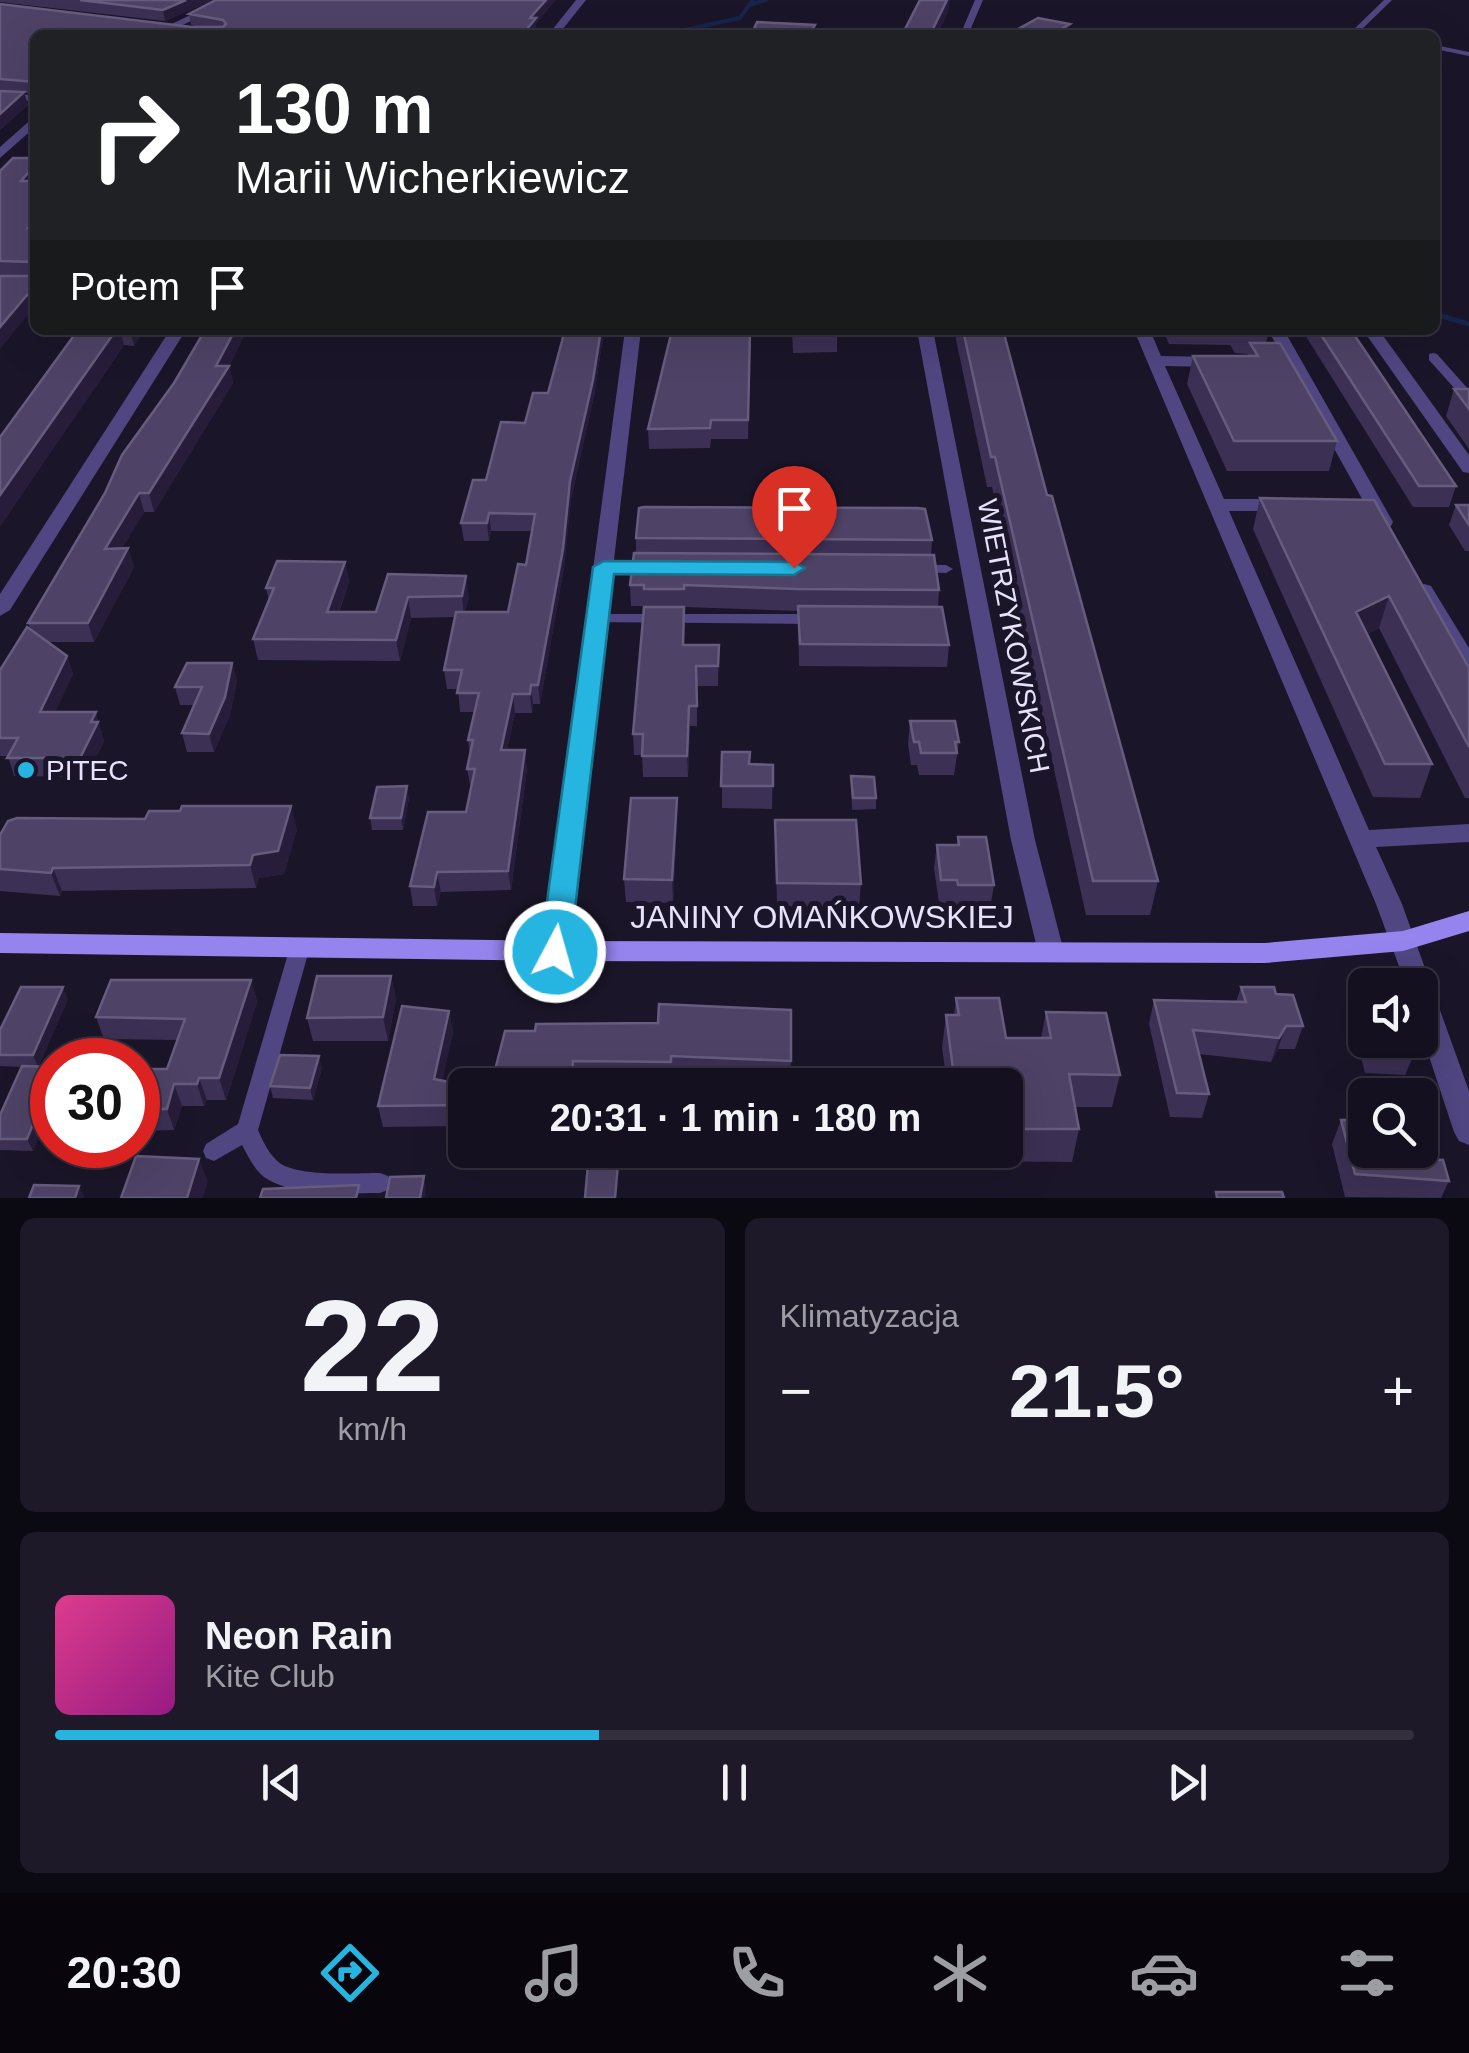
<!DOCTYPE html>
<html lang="pl">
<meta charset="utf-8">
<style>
:root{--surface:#14101f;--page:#1d1928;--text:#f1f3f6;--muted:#9d9da4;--line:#33303d;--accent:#26b5e1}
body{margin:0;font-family:Arial,sans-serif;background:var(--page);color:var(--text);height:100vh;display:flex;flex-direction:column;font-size:38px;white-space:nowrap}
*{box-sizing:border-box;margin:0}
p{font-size:32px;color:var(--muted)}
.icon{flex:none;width:55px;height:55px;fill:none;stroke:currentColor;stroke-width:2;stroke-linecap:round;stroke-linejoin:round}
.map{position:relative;height:1198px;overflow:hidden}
.details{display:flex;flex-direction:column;gap:20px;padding:20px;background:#0b0911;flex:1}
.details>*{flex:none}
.guide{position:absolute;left:30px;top:30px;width:1410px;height:305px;border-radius:15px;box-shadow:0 10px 40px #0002,0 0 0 2px var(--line);background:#202124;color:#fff;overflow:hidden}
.buttons{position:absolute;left:1348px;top:968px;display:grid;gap:20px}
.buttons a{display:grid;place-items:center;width:90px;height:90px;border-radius:15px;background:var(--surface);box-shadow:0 10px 40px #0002,0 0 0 2px var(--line);font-size:50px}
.speed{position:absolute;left:30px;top:1038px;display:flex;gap:20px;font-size:50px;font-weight:700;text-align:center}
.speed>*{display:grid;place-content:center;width:130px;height:130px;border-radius:50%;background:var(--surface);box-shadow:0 10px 40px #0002,0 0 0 2px var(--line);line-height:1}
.speed .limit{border:15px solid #d22;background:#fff;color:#111}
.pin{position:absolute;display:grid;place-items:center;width:85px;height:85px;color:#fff;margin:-102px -42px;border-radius:50% 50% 50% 0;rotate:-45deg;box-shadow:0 0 10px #0007}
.pin .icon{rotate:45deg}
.me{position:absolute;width:110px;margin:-55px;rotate:6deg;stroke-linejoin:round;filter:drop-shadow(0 0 8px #0008)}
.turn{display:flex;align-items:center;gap:35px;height:210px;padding:0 40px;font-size:45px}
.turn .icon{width:130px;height:130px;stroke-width:2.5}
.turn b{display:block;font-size:70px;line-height:85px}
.then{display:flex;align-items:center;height:95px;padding:0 40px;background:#0003;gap:20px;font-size:38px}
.big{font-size:75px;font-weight:600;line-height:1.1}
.details .tile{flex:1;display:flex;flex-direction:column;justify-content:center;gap:15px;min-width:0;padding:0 35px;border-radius:15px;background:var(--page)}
.details .dial{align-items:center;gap:0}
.dial b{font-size:130px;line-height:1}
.song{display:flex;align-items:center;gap:30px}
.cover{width:120px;height:120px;border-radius:15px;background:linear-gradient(135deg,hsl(330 70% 55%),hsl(310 70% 35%))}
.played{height:10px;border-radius:5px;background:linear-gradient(90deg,var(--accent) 40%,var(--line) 40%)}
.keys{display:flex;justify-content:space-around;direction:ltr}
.heat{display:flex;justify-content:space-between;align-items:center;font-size:55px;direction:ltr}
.details .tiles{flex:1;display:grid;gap:20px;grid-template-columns:1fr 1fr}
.tile:last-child{grid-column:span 2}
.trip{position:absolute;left:448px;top:1068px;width:575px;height:100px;border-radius:15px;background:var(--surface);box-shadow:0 10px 40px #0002,0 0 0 2px var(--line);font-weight:600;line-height:100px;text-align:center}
.menu{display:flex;height:160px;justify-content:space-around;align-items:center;background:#08060c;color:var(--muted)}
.menu .icon{width:70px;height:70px}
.menu .selected{color:var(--accent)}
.menu b{font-size:45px;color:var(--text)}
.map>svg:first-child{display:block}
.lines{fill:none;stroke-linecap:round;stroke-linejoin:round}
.stream-far1{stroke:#17244b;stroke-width:4}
.stream{stroke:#17244b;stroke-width:5}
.lane{fill:#504681;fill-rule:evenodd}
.street{fill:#504681;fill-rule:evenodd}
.secondary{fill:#9584ee;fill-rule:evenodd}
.wall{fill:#3c3054}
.shaded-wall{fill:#271d3b}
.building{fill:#4e4366;stroke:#665c7d;stroke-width:2.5}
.route{fill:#26b5e1;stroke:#197692;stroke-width:2.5}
.poi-dot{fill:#26b5e1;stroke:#1b1529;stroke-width:4}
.labels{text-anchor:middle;stroke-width:10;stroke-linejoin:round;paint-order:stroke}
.street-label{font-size:28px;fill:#e7e1fb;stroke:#1b1529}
.poi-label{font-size:28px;fill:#e7e1fb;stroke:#1b1529;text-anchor:start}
.near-street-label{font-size:32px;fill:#e7e1fb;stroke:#1b1529}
</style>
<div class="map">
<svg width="1469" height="1198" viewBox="0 0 1469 1198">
<rect width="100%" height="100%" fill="#1b1529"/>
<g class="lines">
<!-- stream-far1 -->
<path class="stream-far1" d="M749 5 766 0
M661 35 740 18 753 0"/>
<!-- stream -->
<path class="stream" d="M1435 314 1469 324"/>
<!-- lane -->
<path class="lane" d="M975 0H983L968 35H960Z
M1384 0H1392L1356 35H1348Z
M1435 45 1469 52V56L1435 49Z
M1433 353 1437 354 1469 390V401L1465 400 1429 360V354Z
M604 563 650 564 657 568 650 572 599 570 597 567 599 564Z
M918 565H946L953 569 946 573 913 572 911 569Z
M596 614H817L825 619 817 624 591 622 588 619 591 616Z
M300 939 307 942 310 947 258 1130C263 1142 270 1156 281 1164 304 1177 354 1173 380 1173L388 1176 391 1183 388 1190 380 1193C344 1193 295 1198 264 1177 254 1169 248 1156 242 1145L214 1161 206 1158 203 1151 206 1144 238 1124 290 947 293 942Z"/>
<!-- street -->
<path class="street" d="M222 0H235L170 31 161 29Z
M576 0H586L558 35H548Z
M0 94 35 95V101L0 100Z
M35 116V127L0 158V147Z
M170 330H186L10 610 0 616V594Z
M625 330H641L568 951 564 958 555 961 546 958 542 951Z
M917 330H933L1035 840 1064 952 1060 959 1051 962 1042 959 1038 952 1011 840Z
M1134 330H1150L1161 356 1219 357 1227 362 1219 367 1165 366 1224 499H1282L1291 505 1282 511H1229L1369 830 1469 824V842L1376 847 1402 904 1469 1091V1145L1459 1141 1454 1132 1420 1029V985H1406L1376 904Z
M1268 330H1284L1393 522 1391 526H1377L1375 522Z
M1363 330H1379L1469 455V473L1463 472Z
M1424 584 1431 586 1469 648V672L1462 670 1414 590Z"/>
<!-- secondary -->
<path class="secondary" d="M1469 911V931L1403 951 1265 963 555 961 0 953V933L555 941 1265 943 1403 931Z"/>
</g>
<!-- wall -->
<path class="wall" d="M0 0H213L165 21 0 2Z
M0 4 192 27H202L191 25 189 14 536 24V30L532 35H35V94L24 93 28 105 0 130Z
M35 158V310H32L0 275V171Z
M78 330H144L134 346 124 345 0 526V437Z
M247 330 229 366 233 383 154 512H144L122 548H128L134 567 94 642H48L67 656 73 674 55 712 102 731 101 733 104 741 86 777 14 776 8 756H0V670L30 629 28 623Z
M333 330H390L387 337H334Z
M565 330H604L594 396 571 499 564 567 540 704H533L532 713H515L507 750 527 769 511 890 441 892 437 906H413L410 886 466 812 471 789 467 769 470 756 468 740 474 712H460L458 689H447L444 670 455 617 411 618 400 661 258 660 253 639 269 601 266 588 345 562 349 582 339 612H376L388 574 469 597 465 612H508L526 565 532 531H491L489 541H464L461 523 486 480 525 423 548 393Z
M751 330 748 439H711L710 448 649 449 648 429Z
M792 330H837V352L793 353Z
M873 330H897V336H874Z
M954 330H1003L1047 495 1158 881 1150 915H1086L992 487H987Z
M1163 330H1269L1266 343 1337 441 1329 471H1227L1187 384 1193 356H1247L1248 354 1235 353 1230 345 1169 344Z
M1302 330H1351L1456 486 1449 507H1413Z
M1454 389H1469V449L1446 416Z
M1260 498 1374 500 1469 668V798H1465L1379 628 1367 634 1432 764 1420 798 1373 797 1253 529Z
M1456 505H1469V551H1465L1449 525Z
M636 538 932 540 931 555 939 590 938 607 949 645 947 667 799 666 798 611 685 607 684 645H719L718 686H697V726H690L688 777H643L642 755H634L633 734 645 606H631L630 585 636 553Z
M232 663 237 681 230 715 214 752H187L182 733 194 705H180L175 687Z
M910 721 959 742 954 775H919L917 765H911L908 744Z
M722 752 749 764 773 765 772 809 722 808Z
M851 776 876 798V809L852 810Z
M409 798 403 830H372L370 818Z
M677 798V821L673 903 626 902 624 879Z
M775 820 861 884 859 907 777 906Z
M297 829 284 874 259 878 256 888 62 891 60 896 0 891V835Z
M958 837 994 885 990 908H955L954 903H939L934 868 937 845H957Z
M391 976 396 999 388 1041H313L307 1018Z
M251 980 257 1002 226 1100H207L204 1106H182L174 1130 138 1131V1069H167L177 1040 104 1039 96 1017Z
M1241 987 1276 994 1303 1026 1295 1049H1278L1271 1062 1199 1054 1209 1094 1202 1118 1170 1117 1149 1024 1154 1000 1236 1002Z
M1358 988H1365V1040H1411L1415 1052 1405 1075 1365 1073 1349 1011Z
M956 998 1006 1038H1041L1046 1012 1120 1075 1112 1107H1075L1079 1129 1072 1162 862 1160 861 1150H1005V1085H859L860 1069H945L942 1048 946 1015H954Z
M68 999 38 1067H52V1102L33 1151 0 1150V1115L22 1067 0 1066V1028Z
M449 1011 453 1032 442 1081 465 1085V1126L383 1127 378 1106Z
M505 1031 791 1061 790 1082 672 1077V1083H575V1085H480L494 1074Z
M322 1068 313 1100 273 1098 270 1086Z
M1341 1120 1425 1159 1449 1181 1441 1198 1345 1197 1332 1144Z
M705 1150H791V1159L705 1153Z"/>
<!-- shaded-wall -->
<path class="shaded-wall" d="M186 0H213L165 21 163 10Z
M546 0H556L536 24V30L532 35H522L530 18Z
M947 0H950L949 10 938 35H930Z
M1070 24 1068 35H1051Z
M24 92 28 105 0 130V114Z
M35 165V183L21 181Z
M27 295 32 310 0 349V327Z
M116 330H120L124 345 0 526V495Z
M130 330H144L134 346Z
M235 330H247L227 370 229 366 233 383 154 512 149 493Z
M601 330H604L594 396 571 499 564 567 540 704 538 685 570 481Z
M139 493 144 512 111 567 105 549Z
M489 513 491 531 489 541 487 523Z
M128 548 134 567 94 642 88 623Z
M345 562 349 582 331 633 327 612Z
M466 576 469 597 464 617 462 596Z
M1389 596 1379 628 1346 644 1356 612Z
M408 597 411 618 400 661 396 640Z
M67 656 73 674 47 730 40 712Z
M232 663 237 681 230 715 214 752 209 734Z
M531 685 533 704 532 713 530 694Z
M513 694 515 713 503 769 501 750Z
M689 706 690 726 688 777 687 756Z
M96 712 104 741 86 777 80 758 91 722Z
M525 750 527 769 511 890 508 871Z
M407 786 409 798 403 830 401 818Z
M677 798V821L673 903 672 880Z
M291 806 297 829 284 874 259 878 256 888 250 865 253 855Z
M53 868 62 891 60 896 51 873Z
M437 872 441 892 437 906 434 887Z
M391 976 396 999 388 1041 383 1017Z
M251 980 257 1002 226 1100 219 1078Z
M63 987 68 999 38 1067 33 1055Z
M449 1011 453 1032 438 1101 434 1079Z
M1286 1026 1278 1049 1271 1062 1279 1038Z
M319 1056 322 1068 313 1100 310 1088Z
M573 1061 575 1085H571Z
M52 1078V1102L33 1151 27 1139Z
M199 1078 207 1100 204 1106 197 1084Z
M174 1084 182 1106 174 1130 167 1109Z
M199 1159 208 1182 203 1198H187Z
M424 1176 426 1188 425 1198H420Z
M79 1186 85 1198H75Z"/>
<!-- building -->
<path class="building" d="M80 0H186L163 10Z
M216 0H546L530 18H536L522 35H35V82L0 79V4L192 27H223L226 24 223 20 189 14Z
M920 0H947L930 35H902Z
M1038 18 1070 24 1051 35H986L996 30 1011 33Z
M757 22 815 25 809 35H751Z
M0 91 24 92 0 114Z
M13 158H35V165L21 181H35V220L28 228H35V295H27L0 327V276H31L34 272 33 262 0 261V171Z
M78 330H116L0 495V437Z
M205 330H235L216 366H229L149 493H139L105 549 128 548 88 623H28L105 493 122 455 174 383Z
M565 330H601L593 380 570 481 563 549 538 685H531L530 694H513L501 750H525L508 871 437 872 434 887 410 886 428 812H466L475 769H467L473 740H468L479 693H457L462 670H444L456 612H508L518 564 526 565 535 514 489 513 487 523H461L473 480H486L501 422 525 423 533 393H548Z
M672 330H750L748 420H711L710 428 648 429Z
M793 330H837L838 333H793Z
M963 330H1003L1047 495 1052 496 1158 881H1093L995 457H991Z
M1318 330H1351L1456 486H1419Z
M1250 343H1280L1337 441H1234L1193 356H1258Z
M1454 389H1469V409Z
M1260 498 1374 500 1469 668V747L1389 596 1356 612 1432 764H1385Z
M1456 505H1469V525Z
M644 507 917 508 925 509 932 540 636 538 639 508Z
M634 553 934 555 939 590 797 589 684 585V589H644V585H630Z
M277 561 345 562 327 612H376L388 574 466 576 462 596 408 597 396 640 253 639 274 588H266Z
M798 606 942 607 949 645 800 644Z
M644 607H684L683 645H719L718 666H696L697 706H689L687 756H642L643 734H633Z
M27 627 67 656 40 712H96L91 722H98L80 758H7L18 738H0V670Z
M187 663H232L225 697 209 734 182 733 202 687H175Z
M910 721H955L959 742H955L957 753H921L919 742H914Z
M722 752H750L749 764 773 765V786H721Z
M851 776 874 777 876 798H853Z
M407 786 401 818H370L377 787Z
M631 798H677L672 880 624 879Z
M182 806H291L278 851 253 855 250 865 53 868 51 873 0 869V835L8 821 17 818 145 819 149 811H180Z
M775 820H856L861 884 777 883Z
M958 837H986L994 885H958L957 880H941L937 845H959Z
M317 976H391L383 1017 307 1018Z
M111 980H251L219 1078H199L197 1084H174L167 1109H138V1069H167L185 1019 96 1017Z
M21 987H63L33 1055H0V1028H1Z
M1241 987H1274L1276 994 1293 995 1303 1026H1286L1279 1038 1193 1030 1209 1094 1177 1093 1154 1000 1246 1002Z
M1358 988H1365V1015Z
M956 998H999L1006 1038H1051L1046 1012 1106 1013 1120 1075 1069 1074 1079 1129H1005V1085H861L860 1069H953L946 1015H959Z
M659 1004 791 1010V1061L671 1056V1062L573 1061 571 1085H480L481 1073 494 1074 505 1031H535L536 1024 658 1023Z
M402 1006 449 1011 434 1079 465 1085V1105L378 1106Z
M1371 1040H1411L1415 1052 1374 1049Z
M280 1055 319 1056 310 1088 270 1086Z
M22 1066 52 1067V1078L27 1139H0V1115Z
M1341 1120H1365V1150H1420V1143L1425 1159 1443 1160 1449 1181 1355 1174Z
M136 1156 199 1159 187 1198H121Z
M588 1164H618L615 1198H585Z
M424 1176 420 1198H386L390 1177Z
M34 1185 79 1186 75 1198H29Z
M359 1185 356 1198H260L263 1189Z
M1216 1192H1282L1284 1198H1217Z"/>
<!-- route -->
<path class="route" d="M604 561 794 562 805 568 794 575 614 574 570 952 566 960 555 963 545 960 540 952 593 567Z"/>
<!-- markers -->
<circle class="poi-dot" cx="26" cy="770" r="10"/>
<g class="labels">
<!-- street labels -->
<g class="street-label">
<text transform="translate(1014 636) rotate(79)" y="10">WIETRZYKOWSKICH</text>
</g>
<!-- poi labels -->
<g class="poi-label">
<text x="46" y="780">PITEC</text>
</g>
<!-- near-street labels -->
<g class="near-street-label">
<text x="822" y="928">JANINY OMAŃKOWSKIEJ</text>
</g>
</g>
</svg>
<div class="buttons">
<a><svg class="icon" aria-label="sound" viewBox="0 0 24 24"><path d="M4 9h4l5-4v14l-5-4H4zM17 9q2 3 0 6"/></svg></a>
<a><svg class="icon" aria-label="search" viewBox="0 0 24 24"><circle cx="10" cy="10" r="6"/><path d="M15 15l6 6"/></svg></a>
</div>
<div class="speed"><div class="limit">30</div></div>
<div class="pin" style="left:794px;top:568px;background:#d93025"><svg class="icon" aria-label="arrive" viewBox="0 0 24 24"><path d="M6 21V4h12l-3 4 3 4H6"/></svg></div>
<svg class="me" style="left:555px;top:952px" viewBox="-20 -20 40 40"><circle r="17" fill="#26b5e1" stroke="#fff" stroke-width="3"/><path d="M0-11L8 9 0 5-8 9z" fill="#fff"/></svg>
<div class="trip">20:31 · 1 min · 180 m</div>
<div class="guide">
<div class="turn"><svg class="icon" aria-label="right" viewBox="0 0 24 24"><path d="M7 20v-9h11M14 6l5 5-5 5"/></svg><div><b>130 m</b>Marii Wicherkiewicz</div></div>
<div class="then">Potem<svg class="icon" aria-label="arrive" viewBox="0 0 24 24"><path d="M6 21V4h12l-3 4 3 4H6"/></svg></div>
</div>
</div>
<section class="details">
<div class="tiles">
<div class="tile dial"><b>22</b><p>km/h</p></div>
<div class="tile"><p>Klimatyzacja</p>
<div class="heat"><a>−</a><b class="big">21.5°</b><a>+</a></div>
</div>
<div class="tile">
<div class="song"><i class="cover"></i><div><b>Neon Rain</b><p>Kite Club</p></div></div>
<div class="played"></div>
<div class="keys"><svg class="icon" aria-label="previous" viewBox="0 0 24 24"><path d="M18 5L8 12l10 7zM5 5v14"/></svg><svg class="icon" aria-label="pause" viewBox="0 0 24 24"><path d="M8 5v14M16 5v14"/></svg><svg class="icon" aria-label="next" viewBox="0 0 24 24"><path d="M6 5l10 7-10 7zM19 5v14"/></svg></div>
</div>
</div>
</section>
<nav class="menu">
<b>20:30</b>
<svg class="icon selected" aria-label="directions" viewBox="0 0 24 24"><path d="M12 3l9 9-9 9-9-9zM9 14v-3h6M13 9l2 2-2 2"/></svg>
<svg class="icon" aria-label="music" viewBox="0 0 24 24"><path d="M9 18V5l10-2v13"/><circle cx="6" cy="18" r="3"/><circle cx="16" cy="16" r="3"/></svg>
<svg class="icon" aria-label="phone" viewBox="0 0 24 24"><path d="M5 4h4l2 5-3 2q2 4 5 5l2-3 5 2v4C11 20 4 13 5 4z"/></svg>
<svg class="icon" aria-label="climate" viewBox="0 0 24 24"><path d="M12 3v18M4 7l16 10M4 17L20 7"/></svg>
<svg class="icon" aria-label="car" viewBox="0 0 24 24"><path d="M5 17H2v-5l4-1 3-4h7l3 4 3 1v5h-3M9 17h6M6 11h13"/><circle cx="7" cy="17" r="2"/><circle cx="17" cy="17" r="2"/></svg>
<svg class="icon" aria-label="filters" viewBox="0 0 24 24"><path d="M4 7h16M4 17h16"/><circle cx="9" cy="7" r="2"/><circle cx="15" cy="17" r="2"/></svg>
</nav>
